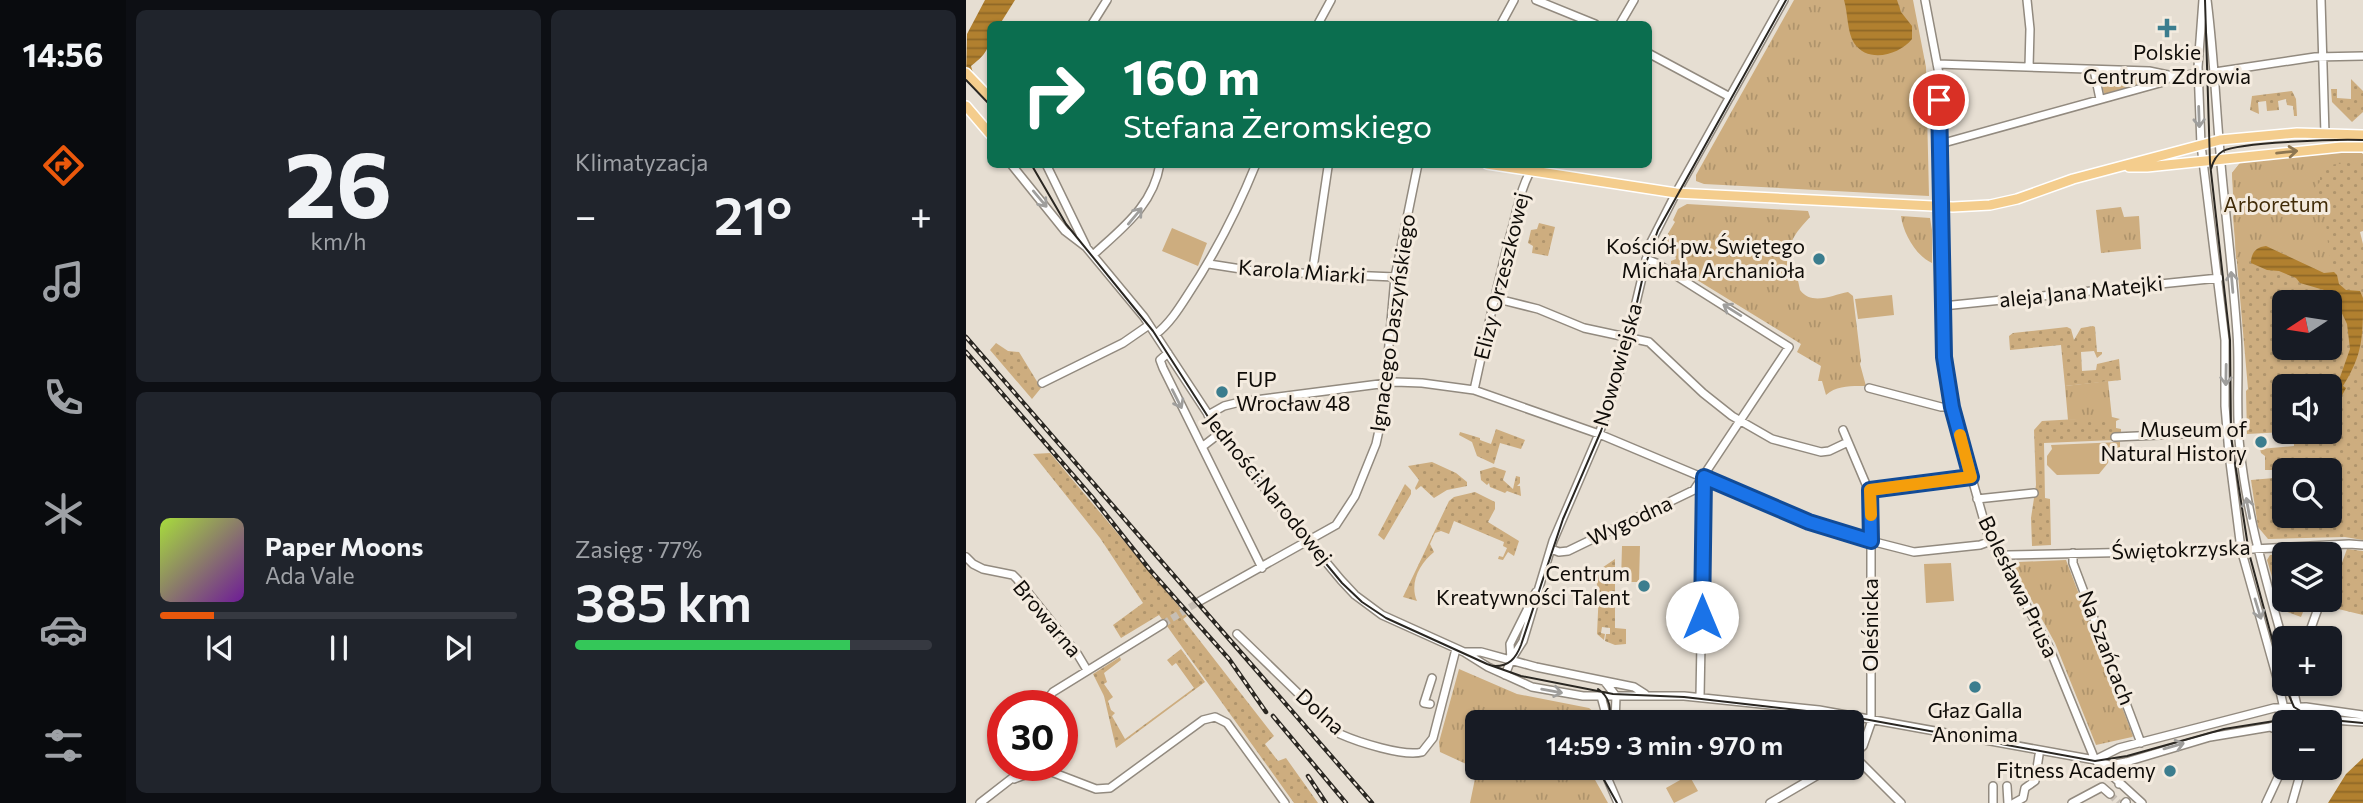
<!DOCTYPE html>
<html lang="pl">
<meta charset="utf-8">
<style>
:root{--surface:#171b24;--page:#20242c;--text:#f1f3f6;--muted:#9ea1a6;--line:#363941;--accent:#ea580c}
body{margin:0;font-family:Commissioner,sans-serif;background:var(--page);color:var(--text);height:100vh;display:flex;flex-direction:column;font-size:26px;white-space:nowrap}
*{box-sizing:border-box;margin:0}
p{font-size:23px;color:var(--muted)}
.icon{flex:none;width:38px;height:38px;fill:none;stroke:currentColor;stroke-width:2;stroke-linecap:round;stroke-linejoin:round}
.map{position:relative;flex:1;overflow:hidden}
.sheet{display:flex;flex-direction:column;gap:10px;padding:10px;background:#0d0f14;width:840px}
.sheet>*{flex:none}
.top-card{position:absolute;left:21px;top:21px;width:665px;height:147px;border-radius:10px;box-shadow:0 2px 5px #0004;background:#0b6e4f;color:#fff;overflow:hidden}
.needle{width:46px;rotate:258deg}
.buttons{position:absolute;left:1306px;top:290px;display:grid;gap:14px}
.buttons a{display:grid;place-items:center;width:70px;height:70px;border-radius:10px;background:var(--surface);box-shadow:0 2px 5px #0004;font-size:35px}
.speed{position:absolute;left:21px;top:690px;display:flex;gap:14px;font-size:35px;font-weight:700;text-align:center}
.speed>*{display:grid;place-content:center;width:91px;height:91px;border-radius:50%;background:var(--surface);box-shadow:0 2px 5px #0004;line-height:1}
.speed .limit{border:10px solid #d22;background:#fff;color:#111}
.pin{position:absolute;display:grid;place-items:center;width:60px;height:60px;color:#fff;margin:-30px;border:4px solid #fff;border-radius:50%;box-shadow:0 2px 7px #0007}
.me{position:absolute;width:77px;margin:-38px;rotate:0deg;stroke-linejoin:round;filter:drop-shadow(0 0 5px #0008)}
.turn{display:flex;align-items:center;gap:24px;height:147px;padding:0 21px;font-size:32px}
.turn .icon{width:91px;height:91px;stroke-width:2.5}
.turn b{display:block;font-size:49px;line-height:60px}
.big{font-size:52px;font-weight:600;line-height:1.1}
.sheet .card{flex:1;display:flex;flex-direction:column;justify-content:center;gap:10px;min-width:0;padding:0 24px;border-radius:10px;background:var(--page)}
.sheet .dial{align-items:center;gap:0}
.dial b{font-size:91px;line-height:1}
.song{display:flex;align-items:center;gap:21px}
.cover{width:84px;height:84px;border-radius:10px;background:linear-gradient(135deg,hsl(80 70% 55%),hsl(280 70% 35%))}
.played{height:7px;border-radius:4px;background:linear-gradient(90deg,var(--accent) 15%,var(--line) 15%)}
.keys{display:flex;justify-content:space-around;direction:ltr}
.heat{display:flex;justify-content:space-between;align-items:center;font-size:38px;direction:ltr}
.charge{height:10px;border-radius:5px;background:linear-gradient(90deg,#34c759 77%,var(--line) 0)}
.sheet .tiles{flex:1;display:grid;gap:10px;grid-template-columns:repeat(2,1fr)}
.trip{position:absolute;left:499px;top:710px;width:399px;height:70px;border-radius:10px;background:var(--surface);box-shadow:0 2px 5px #0004;font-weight:600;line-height:70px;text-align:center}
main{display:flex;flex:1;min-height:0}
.tab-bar{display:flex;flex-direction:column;width:126px;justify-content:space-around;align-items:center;background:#090b0e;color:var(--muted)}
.tab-bar .icon{width:49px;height:49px}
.tab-bar .active{color:var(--accent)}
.tab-bar b{font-size:32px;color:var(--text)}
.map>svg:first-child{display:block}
.grass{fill:url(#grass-dots);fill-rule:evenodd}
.park{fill:url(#park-tufts)}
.pitch{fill:#cdad7f}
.water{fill:url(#water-rules)}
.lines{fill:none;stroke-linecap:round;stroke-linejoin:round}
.minor-tunnel{stroke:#c6beb4;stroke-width:7;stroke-dasharray:7 3.5;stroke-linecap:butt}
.minor-casing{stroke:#928a7f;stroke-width:10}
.major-casing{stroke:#fff;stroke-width:12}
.minor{stroke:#fff;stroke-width:7}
.major{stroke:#f4cd8d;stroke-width:9}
.tram{stroke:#2a2722;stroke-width:2}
.rail-casing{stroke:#2a2722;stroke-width:4.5}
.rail{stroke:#f4ebdf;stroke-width:2;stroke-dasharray:5;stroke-linecap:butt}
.oneway{stroke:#9f9e9c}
.oneway2{stroke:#8d7651}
.route-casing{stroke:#114b97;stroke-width:18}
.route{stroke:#1a73e8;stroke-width:12}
.slow{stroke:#f59e0b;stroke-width:12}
.poi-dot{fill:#3b7d8e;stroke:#f4ebdf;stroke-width:2.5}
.labels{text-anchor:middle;stroke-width:6;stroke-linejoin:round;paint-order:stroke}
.poi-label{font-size:21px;fill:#0f0c08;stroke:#f4ebdf;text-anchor:end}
.park-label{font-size:21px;fill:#412c09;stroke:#f4ebdf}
.street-label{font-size:21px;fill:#0f0c08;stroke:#f4ebdf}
</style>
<main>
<nav class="tab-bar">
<b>14:56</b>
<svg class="icon active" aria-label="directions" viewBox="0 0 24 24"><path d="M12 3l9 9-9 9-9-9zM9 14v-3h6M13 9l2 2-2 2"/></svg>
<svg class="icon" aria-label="music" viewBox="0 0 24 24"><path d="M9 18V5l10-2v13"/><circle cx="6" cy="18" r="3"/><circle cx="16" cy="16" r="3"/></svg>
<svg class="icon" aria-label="phone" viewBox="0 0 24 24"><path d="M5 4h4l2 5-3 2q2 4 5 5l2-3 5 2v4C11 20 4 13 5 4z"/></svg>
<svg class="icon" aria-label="climate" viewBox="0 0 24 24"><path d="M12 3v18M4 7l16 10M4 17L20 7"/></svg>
<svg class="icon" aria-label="car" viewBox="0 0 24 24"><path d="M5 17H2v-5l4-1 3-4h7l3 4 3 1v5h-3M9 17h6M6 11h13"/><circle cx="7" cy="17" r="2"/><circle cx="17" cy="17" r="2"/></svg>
<svg class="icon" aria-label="filters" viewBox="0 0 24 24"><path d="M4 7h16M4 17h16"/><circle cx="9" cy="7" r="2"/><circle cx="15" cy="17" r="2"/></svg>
</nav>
<section class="sheet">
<div class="tiles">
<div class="card dial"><b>26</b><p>km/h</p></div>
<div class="card"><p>Klimatyzacja</p>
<div class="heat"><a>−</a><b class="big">21°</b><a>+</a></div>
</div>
<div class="card">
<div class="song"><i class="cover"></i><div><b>Paper Moons</b><p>Ada Vale</p></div></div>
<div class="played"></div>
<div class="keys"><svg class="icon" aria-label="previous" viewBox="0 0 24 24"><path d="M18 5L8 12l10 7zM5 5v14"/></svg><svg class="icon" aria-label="pause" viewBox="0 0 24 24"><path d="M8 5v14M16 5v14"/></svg><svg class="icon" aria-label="next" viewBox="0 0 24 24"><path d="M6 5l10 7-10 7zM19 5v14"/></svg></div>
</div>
<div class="card"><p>Zasięg · 77%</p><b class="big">385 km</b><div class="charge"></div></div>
</div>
</section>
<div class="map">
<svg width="1397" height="803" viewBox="0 0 1397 803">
<defs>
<pattern id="grass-dots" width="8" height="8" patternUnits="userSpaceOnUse" patternTransform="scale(1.75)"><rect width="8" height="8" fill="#cdad7f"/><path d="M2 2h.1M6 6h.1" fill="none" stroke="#af946c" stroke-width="1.8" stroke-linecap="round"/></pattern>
<pattern id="park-tufts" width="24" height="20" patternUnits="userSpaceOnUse" patternTransform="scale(1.75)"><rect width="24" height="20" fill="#cdad7f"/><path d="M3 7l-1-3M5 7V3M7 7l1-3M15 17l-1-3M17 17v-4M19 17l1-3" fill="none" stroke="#af946c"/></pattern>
<pattern id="water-rules" width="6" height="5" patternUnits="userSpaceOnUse" patternTransform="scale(1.75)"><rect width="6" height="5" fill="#b1802f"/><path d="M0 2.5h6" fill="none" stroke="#8e6726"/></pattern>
</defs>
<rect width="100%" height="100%" fill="#e6ded2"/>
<!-- grass -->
<path class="grass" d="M1385 79 1397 91V112L1386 122 1366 102 1365 89H1371V98L1385 99Z
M1326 91 1330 99 1331 116H1328L1327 106 1321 105 1320 99 1312 101 1313 110 1301 111 1300 101 1292 102 1293 114 1284 110 1286 96Z
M1386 151 1397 154V231L1394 232 1397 244V540L1379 537 1302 539 1292 527 1285 480 1308 478 1307 470H1299V456L1295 453 1294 449 1328 446V432H1363V387H1318V432L1281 434 1280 391 1282 389 1267 217 1269 210 1266 173 1274 163ZM1318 303H1363V348H1318ZM1318 471H1363V516H1318Z
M573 223 589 227 582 256 566 253 567 246 562 243 565 230 571 229Z
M1127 326 1129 327 1131 352H1136V354L1131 358 1128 351 1115 352 1116 371 1130 370 1131 364 1153 359 1155 380 1099 386 1095 345 1044 350 1043 336 1047 333 1101 327 1105 329 1108 340 1115 328Z
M30 343 42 351 53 352 75 388 66 399 24 350Z
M1146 417 1154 419 1150 421V428L1155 429V432L1148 434 1149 440 1078 443 1079 498 1084 499 1085 545 1066 546 1065 518 1070 485 1068 430 1076 421Z
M530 429 559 440 555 449 534 443 528 464 511 456 506 442 493 435 494 432 514 438V440L525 444Z
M84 453 221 616 217 619 308 736 299 744 312 761 320 758 352 803H328L193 615 155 638 147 625 177 603 134 538 67 454Z
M466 462 490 473 501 482V486L481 490 468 498 455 486 450 490 449 488 453 480 442 466Z
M528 467 540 471 537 480 547 489 550 476 554 477V483L551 486H554L555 496 541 491 539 493 524 487 523 483 521 485 515 480 514 471Z
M439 484 445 490V494L418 540 412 535Z
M509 492 529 502V509L522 522 553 541 548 556 542 552 537 560 532 559 533 556 537 557 541 548 537 546 538 542 488 521 483 534 475 531 469 533 464 544 468 552C454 563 443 583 451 601L437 597 483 501 488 497Z
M1381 549 1397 551V615L1360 606Z
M1364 552 1363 557V555H1318V600H1327L1325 606 1343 612H1337L1335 617 1316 610 1301 560 1304 555Z
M649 559V628L660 629V644L649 645 639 641 640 634H644V628L636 627 635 633 639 634 638 640 631 634 633 590 627 574Z
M215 649 239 682 150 748 138 696 127 674 154 657 155 660 138 673 141 682 138 684 147 697 142 701 145 710 149 713 146 716 159 739 228 688 210 663 206 666 201 660Z"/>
<!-- park -->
<path class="park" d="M828 0H947L960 67 963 196 738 184 730 181V175Z
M1134 75 1183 78V81L1138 94Z
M1386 151 1396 153 1397 161 1357 166 1354 171V182L1349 187 1351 212 1359 214 1365 273H1358L1310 250 1285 257 1286 260 1270 259 1266 173 1274 163Z
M721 204 842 211 844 217C812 251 827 250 834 290 846 306 866 295 882 292L887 296 895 361 894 364 900 386C886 386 871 385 860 395L856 381H852L855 366 831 352 835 344 705 264V261L710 259 709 255 707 256 704 249 701 250 697 242 709 222 707 220 712 209Z
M1155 207 1158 217 1173 216 1175 249 1135 253 1130 210Z
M935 216 964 218 966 230V263C950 256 937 233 935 216Z
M1142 381 1146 418 1102 420 1099 386Z
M1100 560 1167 736 1166 737 1130 745 1089 643 1048 568 1053 562Z
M493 669 551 694 623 708 633 716V723H610L611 716 604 711 598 715V723H511V768H594V773L628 778 642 803H504L511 769 474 752 473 742Z"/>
<!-- pitch -->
<path class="pitch" d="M206 228 241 243 232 266 196 251Z
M926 295 928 315 892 319 889 299Z
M1154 442V448L1138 449 1143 457 1142 463 1133 474 1091 475 1081 465V456L1086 449 1085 445Z
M656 546H674L673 582H655Z
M985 563 988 601 960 603 958 564Z
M723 775 732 791 708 803 700 788Z"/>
<!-- water -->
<path class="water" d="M19 0H49L34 24H24C24 47 23 52 5 66L7 73 0 81 1 34Z
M878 0H931L935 12 946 26V39C933 55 902 64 888 43 881 32 882 13 878 0Z
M1300 246 1358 273 1368 272 1371 275 1373 284 1380 290 1394 291 1397 298C1397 337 1397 354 1377 386L1380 388 1373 401 1364 407 1363 392 1373 380 1384 349 1381 324 1373 307 1358 290 1334 283 1330 278 1313 271 1301 270 1285 263C1285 253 1290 247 1300 246Z
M1397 758V803H1362L1380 774Z"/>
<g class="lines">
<!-- minor-tunnel -->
<path class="minor-tunnel" d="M197 624 234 601
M1144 794 1153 803"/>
<defs>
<path id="minor" d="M570 0 629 24
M959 0 973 74 978 357 986 407 1001 461 1022 535 1082 645 1129 760 1176 803
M1061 0 1064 29 1063 67
M1237 0 1232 67 1235 145 1259 340V406L1263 454 1275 549 1311 678 1321 722
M1241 0C1248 55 1250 109 1255 164 1260 220 1267 276 1271 333 1274 371 1269 410 1274 449 1281 516 1300 580 1318 645
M1355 0 1359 134
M126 24 141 0
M352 24 365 0
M535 24 548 0
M654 24 668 0
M682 53 764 97
M971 64 1183 71 1207 76
M1128 70 1134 99
M1249 72 1349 57 1397 56
M974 144 1194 83 1207 76 1232 74
M45 164 99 231 120 247 178 317 261 443 375 580 389 595 416 615 498 652 522 667 566 687 617 696H718L853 710 1129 760 1143 765 1160 762 1244 737 1304 727 1321 720 1334 718 1397 722
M80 164 120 246
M127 255C156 228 187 206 194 164
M243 264 288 271 429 277
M346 275 362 167
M528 298 572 309 618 328 683 342 737 393 766 416 806 439 855 452 863 451 882 442
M977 306 1253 278
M190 334C203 324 212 310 221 296 249 254 271 211 290 164
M202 353 194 360 197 368 296 568
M76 383 157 343 183 325
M903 388 975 407H986
M508 390C519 339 531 287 544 236 551 213 554 185 569 164
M242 415 258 406 274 402 429 382 456 383 508 390 633 434 843 522 905 541 948 552 1014 545 1025 541
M877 430 905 496V723L897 746 886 756
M1149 437 1260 432
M236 447 254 433
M904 490 1005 477
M1011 499 1068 493
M585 549 593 552 602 551 728 490 823 347 690 263 680 259
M1107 553V563L1175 743
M0 557 7 564 17 569 47 575 51 579 112 655 121 670
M1034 557 1043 555 1267 550 1383 544 1397 545
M1363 577 1371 556V545
M234 601 370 525 389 496 410 444 417 412 429 277 452 164
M1345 628 1355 600
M271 634 374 734C392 742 438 757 456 752L467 738 490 649
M498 652H515L570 667 668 687 679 694
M545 660 557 641 587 541 633 434 652 378 684 244 710 193 818 0
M539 675 545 660 544 644 570 592
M639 682 650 696 649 723
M1326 684 1335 723
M635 696 639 711V723
M734 697 738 478
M464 704 458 703 466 678
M77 705 87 692 197 624
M603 723 604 717
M1304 727 1312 730 1318 738
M887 755 935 803
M1129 760 1153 748 1308 708 1340 707 1397 715
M637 768 652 803
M83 771 130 789 144 788 237 720 249 717 261 723 319 803
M48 779 67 772 80 773 87 765
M1153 784 1154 773 1160 762
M1027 786V803
M1041 786 1042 803
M14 803 63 765
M804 803 864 768
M1048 803 1057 798 1059 788 1069 781 1073 755
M1106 803 1136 787 1144 794
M1159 803 1160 802
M1300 803 1314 773 1318 755
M1326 803 1336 768"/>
<path id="major" d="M0 73 24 98
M0 106 24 134
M521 164 710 193 987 207 1024 205 1051 199 1107 179 1254 140 1331 133 1397 135
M1163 167H1181L1375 147H1397"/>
</defs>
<!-- minor casing -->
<use href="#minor" class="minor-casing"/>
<!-- major casing -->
<use href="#major" class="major-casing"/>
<!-- minor -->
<use href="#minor" class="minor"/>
<!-- major -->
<use href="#major" class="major"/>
<!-- tram -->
<path class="tram" d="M1239 0 1244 163 1264 340 1265 437 1283 553 1318 683
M0 80 24 105
M65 164 100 224 187 331 253 434 376 583 396 602 420 618 521 664 555 676 647 694 718 697 876 715 1129 761 1161 756 1258 729 1321 719 1344 718 1397 723
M1245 169C1247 161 1250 155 1257 151 1273 142 1374 139 1397 140
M527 666C543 667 550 658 555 645L597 519 635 431 654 377 680 263 692 230 820 0
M1318 684 1328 707 1346 718
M632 689C645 698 645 709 643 723
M635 768 637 778 651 803"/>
<defs>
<path id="rail" d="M0 337 406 803
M0 352 126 497 184 570 263 659 300 712
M307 716 380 803
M342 776 360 803"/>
</defs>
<!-- rail casing -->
<use href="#rail" class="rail-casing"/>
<!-- rail -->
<use href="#rail" class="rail"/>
</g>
<!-- one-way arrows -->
<defs><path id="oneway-shaft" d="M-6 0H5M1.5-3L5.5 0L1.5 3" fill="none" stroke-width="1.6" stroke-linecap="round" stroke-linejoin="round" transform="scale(1.75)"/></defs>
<g class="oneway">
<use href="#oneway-shaft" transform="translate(1233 117) rotate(88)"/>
<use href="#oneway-shaft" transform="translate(74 199) rotate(50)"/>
<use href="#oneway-shaft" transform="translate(169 216) rotate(-50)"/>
<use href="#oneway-shaft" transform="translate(1266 282) rotate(-95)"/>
<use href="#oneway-shaft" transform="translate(766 310) rotate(-148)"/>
<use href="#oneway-shaft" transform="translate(1260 375) rotate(91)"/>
<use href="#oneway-shaft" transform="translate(211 399) rotate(63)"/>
<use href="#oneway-shaft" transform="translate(1282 508) rotate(-100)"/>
<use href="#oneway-shaft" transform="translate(1292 609) rotate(73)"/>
<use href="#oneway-shaft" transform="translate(586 691) rotate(10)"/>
<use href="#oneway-shaft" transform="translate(1208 746) rotate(-16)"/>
</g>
<use class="oneway2" href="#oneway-shaft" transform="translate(1321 152) rotate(-6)"/>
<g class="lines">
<defs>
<path id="route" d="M736 617 738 477 843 522 905 541 904 490 1005 477 986 407 978 357 973 100"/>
</defs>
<!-- route casing -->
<use href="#route" class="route-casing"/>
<!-- route -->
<use href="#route" class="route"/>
<!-- slow -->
<path class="slow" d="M905 515 904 490 1005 477 994 435"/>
</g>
<!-- markers -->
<g class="poi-dot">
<path d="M1197.5 17.5h7v7h7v7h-7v7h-7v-7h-7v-7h7z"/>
<circle cx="853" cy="259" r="7"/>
<circle cx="256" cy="392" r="7"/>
<circle cx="1295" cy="442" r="7"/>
<circle cx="678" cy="586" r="7"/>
<circle cx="1009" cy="687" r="7"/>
<circle cx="1204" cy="771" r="7"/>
</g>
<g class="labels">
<!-- poi labels -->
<g class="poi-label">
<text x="1201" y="60" text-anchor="middle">Polskie<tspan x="1201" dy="24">Centrum Zdrowia</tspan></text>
<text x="839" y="254">Kościół pw. Świętego<tspan x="839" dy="24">Michała Archanioła</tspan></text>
<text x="270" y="387" text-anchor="start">FUP<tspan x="270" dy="24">Wrocław 48</tspan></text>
<text x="1281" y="437">Museum of<tspan x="1281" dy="24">Natural History</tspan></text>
<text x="664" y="581">Centrum<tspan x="664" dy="24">Kreatywności Talent</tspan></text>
<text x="1009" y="718" text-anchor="middle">Głaz Galla<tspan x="1009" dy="24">Anonima</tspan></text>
<text x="1190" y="778">Fitness Academy</text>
</g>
<!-- park labels -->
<g class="park-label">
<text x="1310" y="212">Arboretum</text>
</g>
<!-- street labels -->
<g class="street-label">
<text transform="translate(336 272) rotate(4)" y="7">Karola Miarki</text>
<text transform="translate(536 276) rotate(-76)" y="7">Elizy Orzeszkowej</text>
<text transform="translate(1115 292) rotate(-6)" y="7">aleja Jana Matejki</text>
<text transform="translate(427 323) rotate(-82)" y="7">Ignacego Daszyńskiego</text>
<text transform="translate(652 365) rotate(-74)" y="7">Nowowiejska</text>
<text transform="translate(302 489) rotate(51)" y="7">Jedności Narodowej</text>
<text transform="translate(664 521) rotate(-25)" y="7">Wygodna</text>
<text transform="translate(1215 550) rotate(-2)" y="7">Świętokrzyska</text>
<text transform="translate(1052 587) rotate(64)" y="7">Bolesława Prusa</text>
<text transform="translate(81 619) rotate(50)" y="7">Browarna</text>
<text transform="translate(905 625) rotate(-90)" y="7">Oleśnicka</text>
<text transform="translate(1140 648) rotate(69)" y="7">Na Szańcach</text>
<text transform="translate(354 712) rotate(42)" y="7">Dolna</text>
</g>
</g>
</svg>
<div class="buttons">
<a><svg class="needle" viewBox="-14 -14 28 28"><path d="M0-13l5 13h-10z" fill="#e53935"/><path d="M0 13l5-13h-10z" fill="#9ea1a6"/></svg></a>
<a><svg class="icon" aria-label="sound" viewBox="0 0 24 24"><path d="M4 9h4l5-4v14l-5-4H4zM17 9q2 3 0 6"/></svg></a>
<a><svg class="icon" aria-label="search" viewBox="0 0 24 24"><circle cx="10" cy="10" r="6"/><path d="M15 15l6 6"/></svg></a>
<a><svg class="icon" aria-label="layers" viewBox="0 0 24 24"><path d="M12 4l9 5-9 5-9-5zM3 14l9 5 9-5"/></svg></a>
<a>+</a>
<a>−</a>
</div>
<div class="speed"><div class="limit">30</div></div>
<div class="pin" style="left:973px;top:100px;background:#d93025"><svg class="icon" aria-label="arrive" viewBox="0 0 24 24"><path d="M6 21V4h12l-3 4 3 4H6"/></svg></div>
<svg class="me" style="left:736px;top:617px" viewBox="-20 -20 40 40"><circle r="19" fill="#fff"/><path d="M0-13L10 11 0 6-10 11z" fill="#1a73e8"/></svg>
<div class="trip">14:59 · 3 min · 970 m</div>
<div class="top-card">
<div class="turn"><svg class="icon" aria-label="right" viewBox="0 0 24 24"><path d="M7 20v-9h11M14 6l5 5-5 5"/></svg><div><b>160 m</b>Stefana Żeromskiego</div></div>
</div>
</div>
</main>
